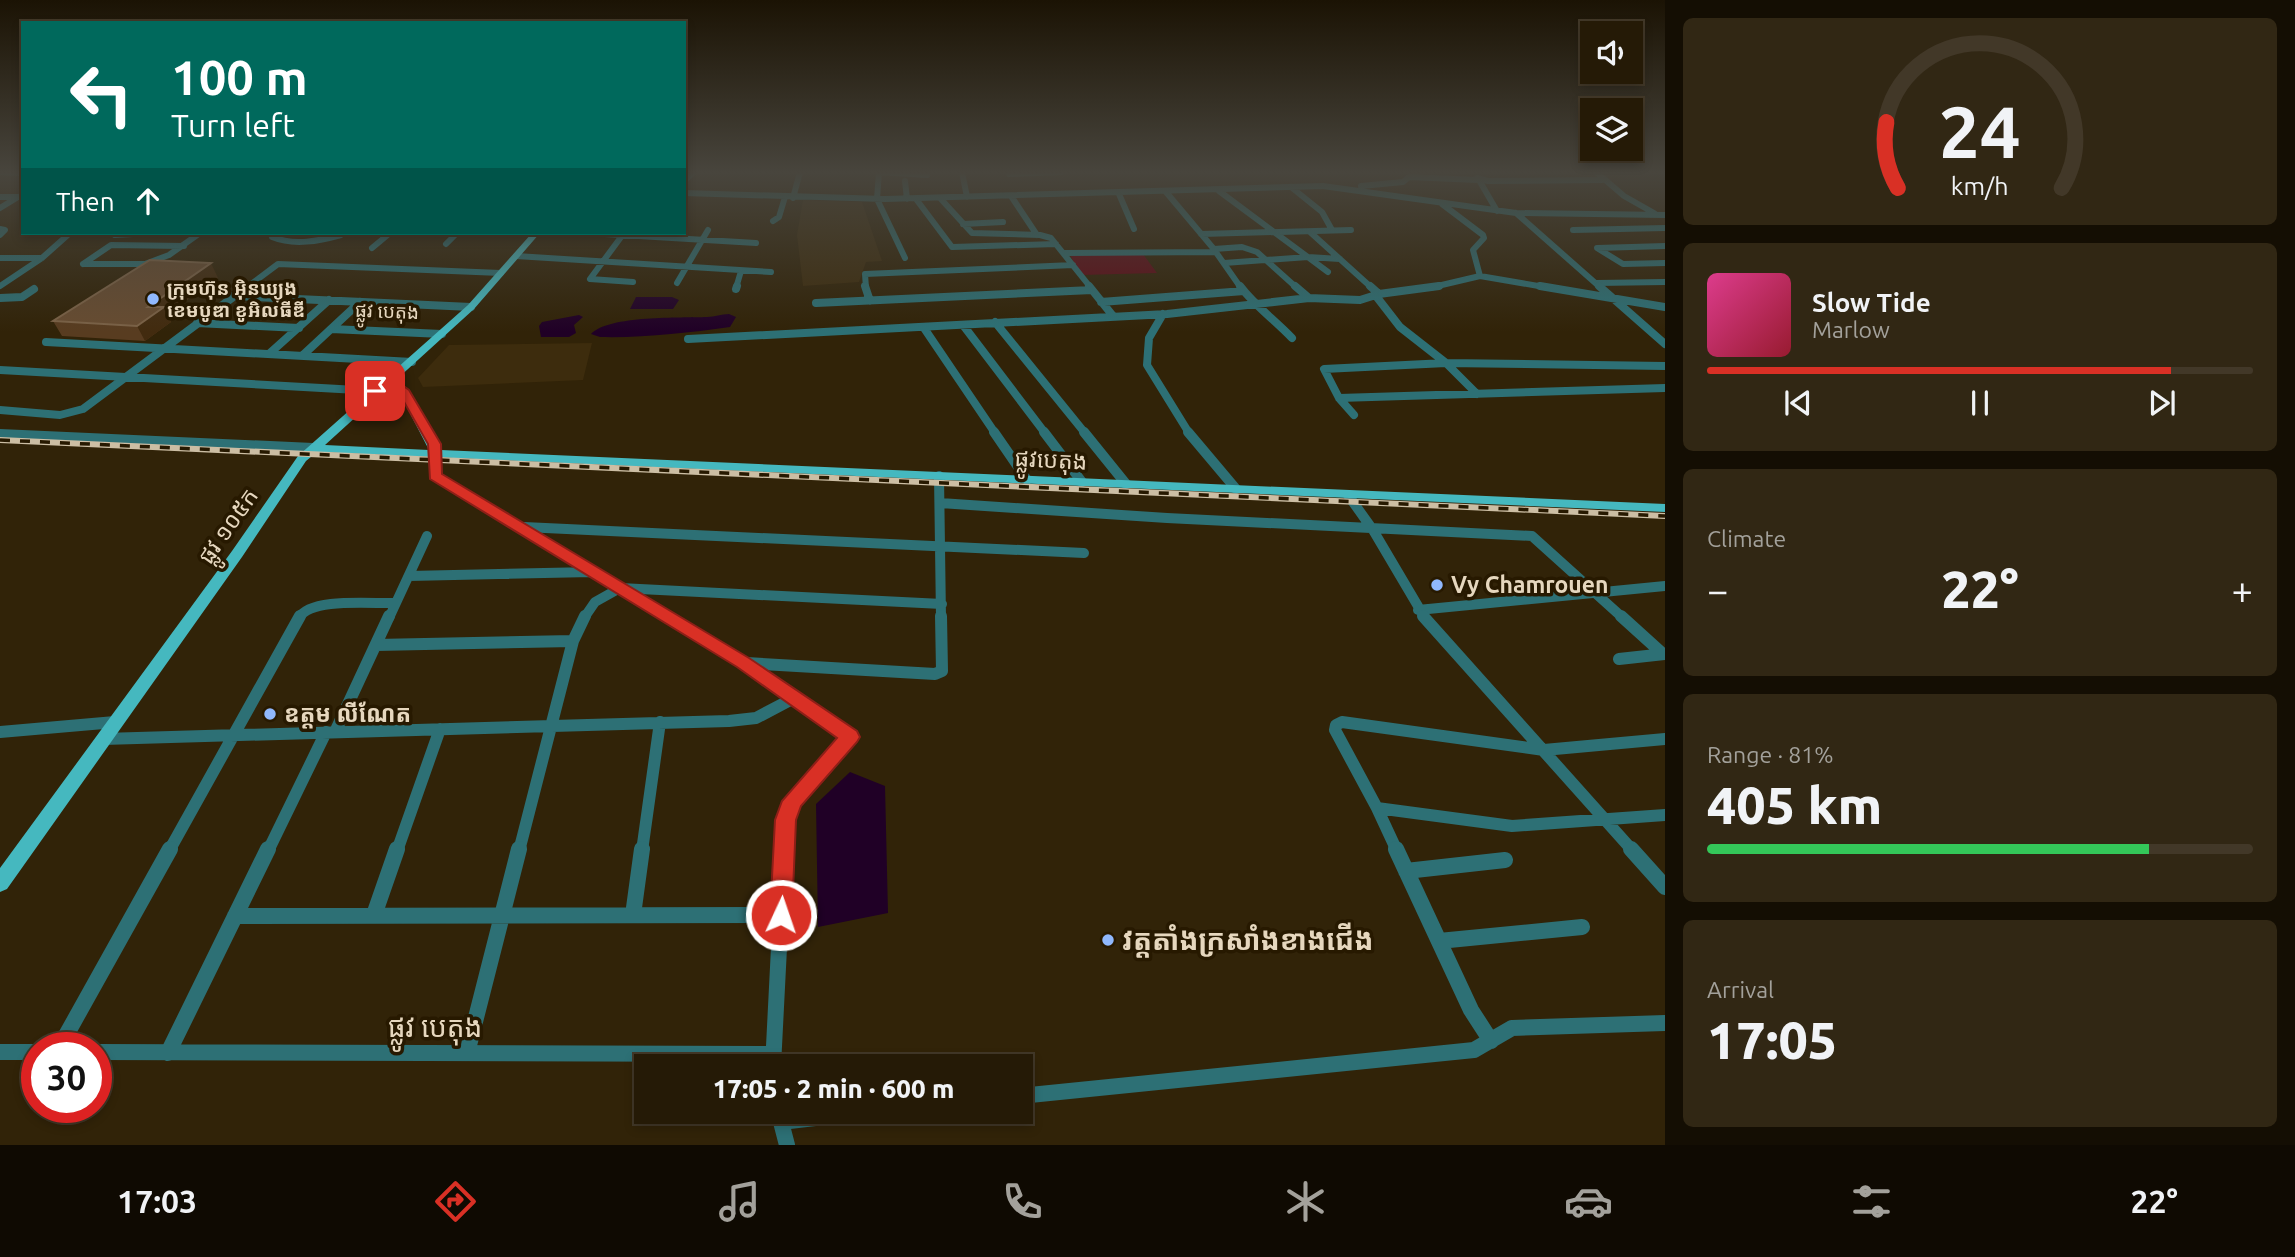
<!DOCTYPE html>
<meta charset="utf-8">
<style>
:root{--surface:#251a06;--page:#312714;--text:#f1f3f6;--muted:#a3a19b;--line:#423828;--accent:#d93025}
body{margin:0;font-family:Ubuntu,"Noto Sans Khmer",sans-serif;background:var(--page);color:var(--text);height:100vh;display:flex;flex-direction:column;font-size:26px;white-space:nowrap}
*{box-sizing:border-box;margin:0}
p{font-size:23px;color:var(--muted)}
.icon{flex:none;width:38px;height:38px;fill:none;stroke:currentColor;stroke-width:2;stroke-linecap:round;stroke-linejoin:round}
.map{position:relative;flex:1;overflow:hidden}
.drawer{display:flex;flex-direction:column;gap:18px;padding:18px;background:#140e03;width:630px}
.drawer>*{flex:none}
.guide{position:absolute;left:21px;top:21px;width:665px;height:214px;border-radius:0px;box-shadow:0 4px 10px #0003,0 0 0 2px var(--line);background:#00695c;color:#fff;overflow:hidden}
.fabs{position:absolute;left:1580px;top:21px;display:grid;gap:14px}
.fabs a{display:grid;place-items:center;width:63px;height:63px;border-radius:0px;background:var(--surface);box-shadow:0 4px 10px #0003,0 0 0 2px var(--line);font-size:35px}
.speed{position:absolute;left:21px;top:1032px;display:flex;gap:14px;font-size:35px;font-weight:700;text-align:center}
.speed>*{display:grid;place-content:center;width:91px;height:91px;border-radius:50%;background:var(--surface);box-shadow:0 4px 10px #0003,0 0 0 2px var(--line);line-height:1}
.speed .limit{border:10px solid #d22;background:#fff;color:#111}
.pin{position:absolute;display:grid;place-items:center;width:60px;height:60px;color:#fff;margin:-30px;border-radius:14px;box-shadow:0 4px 10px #0006}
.me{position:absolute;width:77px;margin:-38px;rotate:3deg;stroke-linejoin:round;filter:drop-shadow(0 0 5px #0008)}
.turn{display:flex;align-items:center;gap:24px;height:147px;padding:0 35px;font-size:32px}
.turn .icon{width:91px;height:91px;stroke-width:2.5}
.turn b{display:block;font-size:49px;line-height:60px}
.then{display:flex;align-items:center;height:66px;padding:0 35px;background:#0003;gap:14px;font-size:26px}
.big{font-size:52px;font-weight:800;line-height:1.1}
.drawer .tile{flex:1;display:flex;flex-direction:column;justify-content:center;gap:10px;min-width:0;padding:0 24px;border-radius:10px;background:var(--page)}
.drawer .dial{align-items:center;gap:0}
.dial svg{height:182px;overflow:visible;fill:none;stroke:var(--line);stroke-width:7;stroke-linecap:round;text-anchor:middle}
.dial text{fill:var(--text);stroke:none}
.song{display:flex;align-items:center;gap:21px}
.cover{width:84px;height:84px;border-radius:10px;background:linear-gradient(135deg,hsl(330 70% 55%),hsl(350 70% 35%))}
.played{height:7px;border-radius:4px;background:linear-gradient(90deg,var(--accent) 85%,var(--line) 85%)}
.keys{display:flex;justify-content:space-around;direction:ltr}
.heat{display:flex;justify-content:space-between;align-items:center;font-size:38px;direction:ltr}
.charge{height:10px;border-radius:5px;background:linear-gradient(90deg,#34c759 81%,var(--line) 0)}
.trip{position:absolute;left:634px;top:1054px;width:399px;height:70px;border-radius:0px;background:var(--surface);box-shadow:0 4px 10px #0003,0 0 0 2px var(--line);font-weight:800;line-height:70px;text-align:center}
.tab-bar{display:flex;height:112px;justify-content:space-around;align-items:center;background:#0f0a02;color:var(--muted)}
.tab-bar .icon{width:49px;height:49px}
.tab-bar .selected{color:var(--accent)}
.tab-bar b{font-size:32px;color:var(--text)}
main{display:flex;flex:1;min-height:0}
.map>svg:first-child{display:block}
.built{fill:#3d2c0d}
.green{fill:#5d0a15}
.water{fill:#200026}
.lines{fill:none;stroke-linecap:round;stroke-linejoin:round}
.minor-far4{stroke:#2d7075;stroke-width:6}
.minor-far3{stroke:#2d7075;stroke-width:8}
.minor-far2{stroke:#2d7075;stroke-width:10}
.minor-far1{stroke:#2d7075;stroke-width:12}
.minor{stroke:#2d7075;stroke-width:16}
.major{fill:#45b8bf;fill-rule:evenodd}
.rail-casing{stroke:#ccbea4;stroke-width:6}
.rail{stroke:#271900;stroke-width:3.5;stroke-dasharray:10;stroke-linecap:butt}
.wall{fill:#583c20}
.shaded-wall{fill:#422b0f}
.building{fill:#674c31;stroke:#7b6247;stroke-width:2}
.route{fill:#d93025;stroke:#8d1f18;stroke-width:2}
.poi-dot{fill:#90b8fd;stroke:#271900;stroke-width:2.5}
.labels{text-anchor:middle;stroke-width:7;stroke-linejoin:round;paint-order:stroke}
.far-poi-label{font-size:19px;font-weight:bold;fill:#e6d7be;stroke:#271900;text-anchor:start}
.far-street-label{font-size:19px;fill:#e6d7be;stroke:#271900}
.street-label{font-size:23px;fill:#e6d7be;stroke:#271900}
.poi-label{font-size:23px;font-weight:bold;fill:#e6d7be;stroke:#271900;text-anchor:start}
.near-poi-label{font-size:28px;font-weight:bold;fill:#e6d7be;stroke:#271900;text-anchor:start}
.near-street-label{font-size:28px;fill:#e6d7be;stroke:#271900}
</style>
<main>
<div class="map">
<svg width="1665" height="1145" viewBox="0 0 1665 1145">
<rect width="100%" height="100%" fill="#312308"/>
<!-- built -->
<path class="built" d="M803 200 862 202 882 261 866 262 859 282 803 286 797 235Z
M592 343 583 380 423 387 418 378 449 345Z"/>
<!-- green -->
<path class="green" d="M1143 254 1157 273 1081 275 1070 255Z"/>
<!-- water -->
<path class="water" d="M636 297H672L679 300 673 309H630Z
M729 314 736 317 730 327C687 333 644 338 600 337L591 334C609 315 681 318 707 317 715 317 721 314 729 314Z
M579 315 583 317 574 325 576 333 569 337H541L539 326 542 322Z
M850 772 885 786 888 913 818 927 816 804Z"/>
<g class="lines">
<!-- minor-far4 -->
<path class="minor-far4" d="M0 172 23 173
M879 172 877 199 905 258
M879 172 927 175
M962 172 967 197
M1596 172 1624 196 1654 213
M1009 174 1062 172
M1477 178 1488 181 1602 180
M684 181 694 172
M905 181 907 199
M1361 186 1403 182 1409 177 1479 180 1497 211
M1291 187 1322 212 1332 230
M1219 191 1328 272
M1166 192 1213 248 1241 288
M684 193 885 199 1323 186 1516 213 1665 215
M1119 194 1134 229
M1011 196 1037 235
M0 197H23
M793 198 800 172
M940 198 972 233 1040 235 1051 238 1091 288
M916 199 952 247 1056 244
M1442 204 1483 235 1484 238 1473 250 1480 276
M0 208 18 197
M1516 213 1601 288
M773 221 779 217 785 197
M963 224 1003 222
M0 229 5 230 0 235
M1573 230 1665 228
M1310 232 1372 288
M273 233 272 237C294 246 319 241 341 235
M588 233 756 243
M624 233 590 279 633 282
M1201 234 1351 230
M115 235 151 233
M446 244 457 233
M1665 246 1597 248 1623 264 1665 263
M372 248 390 233
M1214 249 1242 247 1257 252 1297 288
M1064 253 1216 252
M516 256 771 272
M0 258H42
M1224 263 1308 257 1340 259
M83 264H145L169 255 200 233
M83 264 111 245 184 246
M677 283 708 230
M1596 283 1665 282
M0 286 42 258 70 233
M246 288 278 264 501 273
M736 288 741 271
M866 288 865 274 1073 265
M1429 288 1480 276 1550 288"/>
<!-- minor-far3 -->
<path class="minor-far3" d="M865 286 870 301
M1089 286 1113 316
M1240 286C1255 306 1275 320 1292 338
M1295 286 1309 298
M1370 286 1379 294
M1540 286 1665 307
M1599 286 1665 344
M736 289 737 286
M233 296 471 307
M1376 296 1400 327 1446 363 1477 394
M0 298 22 297 34 289
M1101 302 1244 291
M816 303 1092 290
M1163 314 1149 338 1147 365 1189 433
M995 322 1085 433
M197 323 299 328
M963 325 1045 433
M924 328 995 433
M331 329 442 334
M688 339 1167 314 1309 298 1360 300 1379 294 1439 286
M46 342 412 362
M270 353 329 300
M303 355 360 302
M0 370 375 391
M1339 398 1665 388
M0 410 60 415 83 409 248 286
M1354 415 1339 398 1324 369 1446 363 1665 366"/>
<!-- minor-far2 -->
<path class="minor-far2" d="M994 432 1027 480
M1044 432 1082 482
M1084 432 1126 484
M1188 432 1236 489
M0 434 313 448
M436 453 435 476 668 618
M939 476 941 618
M1348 495 1373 530 1425 618
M940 503 1167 518 1532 536 1623 618
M524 527 1084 553
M409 576 592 572
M1418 610 1665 586
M299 618C310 597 373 604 396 603
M389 618 427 536
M584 618 595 602 620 588 942 604"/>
<!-- minor-far1 -->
<path class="minor-far1" d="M665 616 743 663 850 737 793 801 786 820 784 851
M1423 616 1633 851
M1621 616 1663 654
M376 645 573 641
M1619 659 1665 654
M746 663 935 674 942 671 941 616
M0 732 115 722
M335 732 389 616
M103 739 729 721 756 718 796 697
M1665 739 1544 750 1342 722 1336 725 1335 730 1377 808 1512 826 1665 815
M1377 808 1397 851
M169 851 300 616
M268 851 326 732
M397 851 440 729
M519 851 573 641 585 616
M642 851 660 722"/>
<!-- minor -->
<path class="minor" d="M1396 849 1471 1010 1491 1041
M1631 849 1665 887
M1406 871 1505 860
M374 915 397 849
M633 915 642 849
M235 916 781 915
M1439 941 1582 927
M59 1048 170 849
M0 1052H37
M96 1052 773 1054
M168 1053 268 849
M467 1053 519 849
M773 1066 784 849
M1020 1096 1474 1050 1512 1028 1665 1023
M787 1145 781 1122 875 1111"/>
<!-- major -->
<path class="major" d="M532 233H540L474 309 397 379 410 392 441 450 1665 504V512L317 452 306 461 242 557 7 889 0 892V868L232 551 298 456 468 305ZM391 385 400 394 429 450 325 445Z"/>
<defs>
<path id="rail" d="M0 440 1665 516"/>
</defs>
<!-- rail casing -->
<use href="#rail" class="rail-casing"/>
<!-- rail -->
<use href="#rail" class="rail"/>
</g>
<!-- wall -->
<path class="wall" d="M218 278 167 314 171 322 145 341 62 336 53 321Z"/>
<!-- shaded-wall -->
<path class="shaded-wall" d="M211 263 218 278 167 314 171 322 145 341 137 326 148 307Z"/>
<!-- building -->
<path class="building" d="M150 260 211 263 148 307H164L137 326 53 321Z"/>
<!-- sky -->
<linearGradient id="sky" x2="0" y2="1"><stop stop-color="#1b1304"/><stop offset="0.52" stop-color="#48453d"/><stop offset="1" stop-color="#48453d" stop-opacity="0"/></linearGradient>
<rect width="1665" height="332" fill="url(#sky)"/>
<!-- route -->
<path class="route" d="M390 376 409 390 441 444 442 474 749 658 857 731 860 737 857 742 801 806 796 820 792 915 789 923 781 926 773 923 770 915 775 820 782 801 837 738 737 667 430 479 428 444 400 395 389 386 375 395 369 391Z"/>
<!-- markers -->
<g class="poi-dot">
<circle cx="153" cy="299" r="7"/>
<circle cx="1437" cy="585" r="7"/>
<circle cx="270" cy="714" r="7"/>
<circle cx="1108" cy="940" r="7"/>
</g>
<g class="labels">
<!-- far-poi labels -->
<g class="far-poi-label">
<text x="167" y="295">ក្រុមហ៊ុន អ៊ិនឃ្យុង<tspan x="167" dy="22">ខេមបូឌា ខូអិលធីឌី</tspan></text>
</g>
<!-- far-street labels -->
<g class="far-street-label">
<text transform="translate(387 311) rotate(2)" y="7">ផ្លូវ បេតុង</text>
</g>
<!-- street labels -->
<g class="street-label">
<text transform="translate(1051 460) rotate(3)" y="8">ផ្លូវបេតុង</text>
<text transform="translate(228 526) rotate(-55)" y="8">ផ្លូវ ១០៥ក</text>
</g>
<!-- poi labels -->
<g class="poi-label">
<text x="1451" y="593">Vy Chamrouen</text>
<text x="284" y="722">ឧត្តម លីណែត</text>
</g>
<!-- near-poi labels -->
<g class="near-poi-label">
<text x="1122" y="950">វត្តតាំងក្រសាំងខាងជើង</text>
</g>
<!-- near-street labels -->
<g class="near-street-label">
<text x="435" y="1037">ផ្លូវ បេតុង</text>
</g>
</g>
</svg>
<div class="fabs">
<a><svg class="icon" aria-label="sound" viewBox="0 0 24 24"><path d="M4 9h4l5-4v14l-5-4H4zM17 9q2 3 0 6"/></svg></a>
<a><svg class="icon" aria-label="layers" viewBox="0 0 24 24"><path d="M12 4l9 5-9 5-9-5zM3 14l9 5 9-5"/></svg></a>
</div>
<div class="speed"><div class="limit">30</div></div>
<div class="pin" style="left:375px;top:391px;background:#d93025"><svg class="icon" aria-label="arrive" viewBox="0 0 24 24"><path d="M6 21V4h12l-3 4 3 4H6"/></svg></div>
<svg class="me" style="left:781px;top:915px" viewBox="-20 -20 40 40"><circle r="17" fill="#d93025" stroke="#fff" stroke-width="3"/><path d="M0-11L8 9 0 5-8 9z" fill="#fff"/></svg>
<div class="trip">17:05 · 2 min · 600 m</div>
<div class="guide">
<div class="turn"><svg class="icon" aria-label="left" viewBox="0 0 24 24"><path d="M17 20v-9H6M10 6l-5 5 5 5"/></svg><div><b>100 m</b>Turn left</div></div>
<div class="then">Then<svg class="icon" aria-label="ahead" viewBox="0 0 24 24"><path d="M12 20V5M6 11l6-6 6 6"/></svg></div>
</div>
</div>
<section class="drawer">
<div class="tile dial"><svg viewBox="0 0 100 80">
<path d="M14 69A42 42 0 1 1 86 69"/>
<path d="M14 69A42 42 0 0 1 9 40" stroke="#d93025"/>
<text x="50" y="56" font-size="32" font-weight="700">24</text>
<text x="50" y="72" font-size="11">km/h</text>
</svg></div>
<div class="tile">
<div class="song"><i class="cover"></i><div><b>Slow Tide</b><p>Marlow</p></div></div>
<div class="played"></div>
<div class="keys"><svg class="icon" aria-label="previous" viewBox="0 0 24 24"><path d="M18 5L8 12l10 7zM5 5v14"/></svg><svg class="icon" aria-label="pause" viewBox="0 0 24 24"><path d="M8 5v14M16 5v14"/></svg><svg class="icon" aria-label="next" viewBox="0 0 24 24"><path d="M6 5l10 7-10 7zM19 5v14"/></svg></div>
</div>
<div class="tile"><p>Climate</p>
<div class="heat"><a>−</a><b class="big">22°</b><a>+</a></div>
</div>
<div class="tile"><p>Range · 81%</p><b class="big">405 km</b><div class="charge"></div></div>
<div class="tile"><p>Arrival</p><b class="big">17:05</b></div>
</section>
</main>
<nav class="tab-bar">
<b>17:03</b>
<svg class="icon selected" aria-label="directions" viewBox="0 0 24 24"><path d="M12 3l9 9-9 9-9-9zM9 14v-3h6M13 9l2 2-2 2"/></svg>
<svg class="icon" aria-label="music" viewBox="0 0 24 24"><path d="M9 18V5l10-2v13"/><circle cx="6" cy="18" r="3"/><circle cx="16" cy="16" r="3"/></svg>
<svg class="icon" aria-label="phone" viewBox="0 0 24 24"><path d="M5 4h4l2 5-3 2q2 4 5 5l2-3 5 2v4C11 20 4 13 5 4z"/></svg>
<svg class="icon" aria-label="climate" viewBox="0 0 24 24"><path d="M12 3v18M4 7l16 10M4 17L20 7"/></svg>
<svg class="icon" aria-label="car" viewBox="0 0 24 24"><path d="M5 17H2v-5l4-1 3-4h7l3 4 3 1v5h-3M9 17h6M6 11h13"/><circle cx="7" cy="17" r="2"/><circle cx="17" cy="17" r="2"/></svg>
<svg class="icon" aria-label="filters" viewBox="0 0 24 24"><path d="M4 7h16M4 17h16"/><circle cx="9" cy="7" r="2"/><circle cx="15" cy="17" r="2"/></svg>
<b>22°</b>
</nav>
